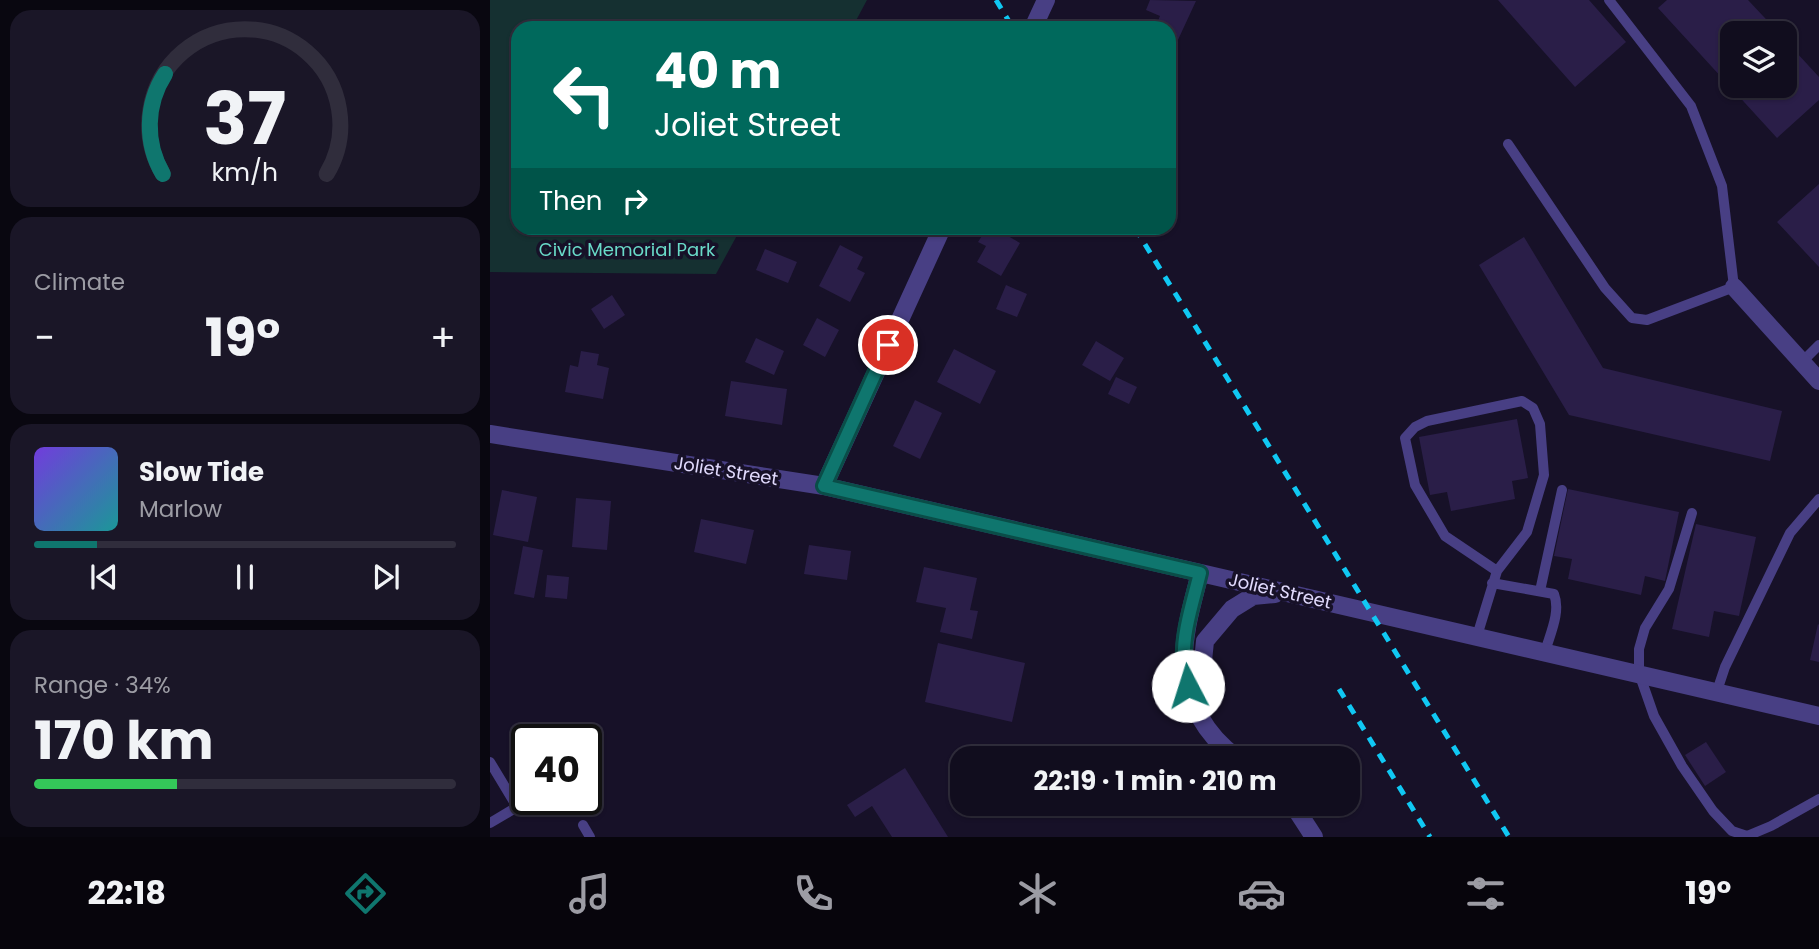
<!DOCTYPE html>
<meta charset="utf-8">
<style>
:root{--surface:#110d1e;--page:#1a1627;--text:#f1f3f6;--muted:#9c9ca4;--line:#302d3c;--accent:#0f766e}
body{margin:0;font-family:Poppins,sans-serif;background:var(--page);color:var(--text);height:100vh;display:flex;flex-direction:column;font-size:26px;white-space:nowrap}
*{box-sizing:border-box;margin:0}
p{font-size:23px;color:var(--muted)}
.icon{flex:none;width:38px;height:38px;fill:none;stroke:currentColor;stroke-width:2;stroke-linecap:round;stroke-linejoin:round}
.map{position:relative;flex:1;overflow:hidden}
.panel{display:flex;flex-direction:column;gap:10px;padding:10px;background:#090710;width:490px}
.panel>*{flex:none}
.banner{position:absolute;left:21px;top:21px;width:665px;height:214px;border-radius:21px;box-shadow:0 2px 5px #0004,0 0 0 2px var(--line);background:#00695c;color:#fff;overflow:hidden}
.tools{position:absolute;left:1230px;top:21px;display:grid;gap:14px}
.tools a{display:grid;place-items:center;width:77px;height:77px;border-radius:14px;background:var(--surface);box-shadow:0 2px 5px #0004,0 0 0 2px var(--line);font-size:35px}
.speed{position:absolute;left:21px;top:724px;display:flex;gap:14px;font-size:35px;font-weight:700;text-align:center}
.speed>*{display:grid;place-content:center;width:91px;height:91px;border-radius:50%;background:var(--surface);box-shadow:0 2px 5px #0004,0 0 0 2px var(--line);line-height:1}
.speed .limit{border:4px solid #111;border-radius:10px;background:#fff;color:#111}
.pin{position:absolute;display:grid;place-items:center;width:60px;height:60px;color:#fff;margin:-30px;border:4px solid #fff;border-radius:50%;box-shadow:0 2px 7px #0007}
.me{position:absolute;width:77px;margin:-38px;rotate:355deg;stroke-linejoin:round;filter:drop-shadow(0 0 5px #0008)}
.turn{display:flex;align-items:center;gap:24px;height:147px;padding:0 28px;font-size:32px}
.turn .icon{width:91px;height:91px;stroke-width:2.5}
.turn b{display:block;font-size:49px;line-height:60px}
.then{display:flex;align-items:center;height:66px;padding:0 28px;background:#0003;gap:14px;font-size:26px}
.big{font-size:52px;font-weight:700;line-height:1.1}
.panel .widget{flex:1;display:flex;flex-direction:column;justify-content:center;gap:10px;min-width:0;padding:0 24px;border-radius:21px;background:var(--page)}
.panel .dial{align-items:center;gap:0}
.dial svg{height:182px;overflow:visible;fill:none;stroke:var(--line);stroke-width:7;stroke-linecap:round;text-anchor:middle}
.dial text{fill:var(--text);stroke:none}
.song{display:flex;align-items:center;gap:21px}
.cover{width:84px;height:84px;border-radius:10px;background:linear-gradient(135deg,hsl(260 70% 55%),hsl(180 70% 35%))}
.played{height:7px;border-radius:4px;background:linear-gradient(90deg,var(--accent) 15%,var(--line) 15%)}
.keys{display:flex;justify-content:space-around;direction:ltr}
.heat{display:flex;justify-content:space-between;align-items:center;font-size:38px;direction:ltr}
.charge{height:10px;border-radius:5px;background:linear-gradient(90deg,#34c759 34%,var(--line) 0)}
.trip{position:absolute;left:460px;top:746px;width:410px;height:70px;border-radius:21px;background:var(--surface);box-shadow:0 2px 5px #0004,0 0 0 2px var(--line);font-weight:700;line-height:70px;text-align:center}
.tab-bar{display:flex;height:112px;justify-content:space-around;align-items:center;background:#07050c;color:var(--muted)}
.tab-bar .icon{width:49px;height:49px}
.tab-bar .active{color:var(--accent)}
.tab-bar b{font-size:32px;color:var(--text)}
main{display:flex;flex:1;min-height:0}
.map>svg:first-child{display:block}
.green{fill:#153031}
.building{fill:#2a1e48}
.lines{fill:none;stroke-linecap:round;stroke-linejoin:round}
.service{stroke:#483f84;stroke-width:10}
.minor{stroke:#483f84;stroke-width:18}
.tertiary{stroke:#483f84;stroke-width:18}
.rail{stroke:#10c8f3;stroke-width:5;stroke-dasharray:10 9;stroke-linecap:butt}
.route-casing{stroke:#0a4d48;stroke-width:18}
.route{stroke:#0f766e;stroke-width:12}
.labels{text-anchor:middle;stroke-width:7;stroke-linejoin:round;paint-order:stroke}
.park-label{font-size:18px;fill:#69dac8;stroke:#171128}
.street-label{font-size:18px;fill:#e1dafd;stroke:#171128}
</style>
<main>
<section class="panel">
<div class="widget dial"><svg viewBox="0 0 100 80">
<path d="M14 69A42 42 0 1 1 86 69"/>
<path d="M14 69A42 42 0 0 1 15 25" stroke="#0f766e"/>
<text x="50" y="56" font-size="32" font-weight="700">37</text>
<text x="50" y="72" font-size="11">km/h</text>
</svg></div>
<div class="widget"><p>Climate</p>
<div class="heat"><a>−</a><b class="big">19°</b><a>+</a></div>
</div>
<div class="widget">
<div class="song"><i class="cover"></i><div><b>Slow Tide</b><p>Marlow</p></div></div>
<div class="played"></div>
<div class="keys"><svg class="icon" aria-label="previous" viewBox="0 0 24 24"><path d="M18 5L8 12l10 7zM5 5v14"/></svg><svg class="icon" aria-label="pause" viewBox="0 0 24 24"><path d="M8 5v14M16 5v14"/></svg><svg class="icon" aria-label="next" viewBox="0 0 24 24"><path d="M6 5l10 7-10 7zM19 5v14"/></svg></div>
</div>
<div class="widget"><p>Range · 34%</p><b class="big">170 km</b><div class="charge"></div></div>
</section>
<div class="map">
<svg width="1329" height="837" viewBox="0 0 1329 837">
<rect width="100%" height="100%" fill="#171128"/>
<!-- green -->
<path class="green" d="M0 0H377L362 28H28V228H251L226 274 0 272Z"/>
<!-- building -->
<path class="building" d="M660 0 706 1 687 42 679 38V28H665L670 16 656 10Z
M1008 0H1099L1136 42 1085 87Z
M1177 0H1258L1289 33H1242V86H1295V40L1329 77V100L1287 138 1168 8Z
M1329 184V267L1287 222Z
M497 228H504L530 243 511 276 487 262 496 246 488 242Z
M1034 237 1113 368 1292 411 1280 461 1079 415 989 265Z
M350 245 373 257 367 269 375 273 360 302 329 286Z
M275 249 307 262 298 283 266 270Z
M516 285 537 294 527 317 506 309Z
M122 295 135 315 114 329 101 309Z
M327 318 349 330 335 357 313 345Z
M266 338 294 351 284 375 255 362Z
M606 341 634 358 620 381 592 365Z
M464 349 506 371 490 404 447 382Z
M91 351 109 354 107 365 119 368 113 399 75 392 80 365 88 367Z
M626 377 647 387 639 404 618 394Z
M241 381 297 389 292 425 235 416Z
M425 400 452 413 430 459 403 446Z
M1027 419 1038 478 1022 481 1025 499 961 511 957 492 940 495 929 437Z
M1078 489 1189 512 1175 581 1155 576 1151 595 1078 579 1082 559 1064 556Z
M12 490 47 497 38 542 3 535Z
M86 498 121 501 117 550 82 547Z
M211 519 264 530 256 564 204 552Z
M1206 524 1266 537 1249 616 1224 611 1219 637 1182 629Z
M319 545 361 551 357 580 314 574Z
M33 546 53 550 44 598 24 594Z
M434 567 487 578 480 610 488 611 482 639 450 632 456 608 426 602Z
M57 575 79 577 77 599 55 597Z
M1328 624 1329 625V662L1320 660Z
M448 643 535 663 522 722 435 702Z
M1216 742 1236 772 1215 786 1195 755Z
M415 768 458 837H402L382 806 365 817 357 805Z"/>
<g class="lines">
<!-- service -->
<path class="service" d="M1018 144 1115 288 1142 318 1157 320 1244 287 1232 186 1201 106 1119 0
M1312 362 1329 345
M1202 513 1179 589 1155 628 1149 649V673L1164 716 1192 766 1223 811 1242 831 1257 836 1281 826 1329 799
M1002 583 1064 594C1071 612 1060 634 1055 652
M1050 591 1072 490
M987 636 1007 571 1037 532 1054 475 1050 424 1043 408 1032 401 937 421 925 427 915 438 925 485 955 536 1007 571
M1227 691 1235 667 1300 533 1329 499
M0 762 27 807 0 823
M93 825 100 837"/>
<!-- minor -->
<path class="minor" d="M543 28 556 0
M1244 287 1329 381
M334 486 452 228"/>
<!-- tertiary -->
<path class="tertiary" d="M0 434 334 486 1329 716
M710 573C703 601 693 633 694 663 696 701 716 736 747 758
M708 710 715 641 742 609 763 596 785 594
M802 803 824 837"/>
<!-- rail -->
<path class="rail" d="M506 0 523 28
M645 228 1019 837
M849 689 940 837"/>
</g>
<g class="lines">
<defs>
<path id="route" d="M398 345 334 486 710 573C703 602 692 633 694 663 695 671 697 679 698 686"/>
</defs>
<!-- route casing -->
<use href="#route" class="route-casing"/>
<!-- route -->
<use href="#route" class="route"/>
</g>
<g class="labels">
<!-- park labels -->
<g class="park-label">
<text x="137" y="256">Civic Memorial Park</text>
</g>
<!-- street labels -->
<g class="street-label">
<text transform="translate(236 471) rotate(9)" y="6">Joliet Street</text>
<text transform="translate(790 591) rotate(13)" y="6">Joliet Street</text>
</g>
</g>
</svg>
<div class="tools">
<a><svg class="icon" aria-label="layers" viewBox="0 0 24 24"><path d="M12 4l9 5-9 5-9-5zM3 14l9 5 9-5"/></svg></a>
</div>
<div class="speed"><div class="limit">40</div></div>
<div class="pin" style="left:398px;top:345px;background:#d93025"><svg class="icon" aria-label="arrive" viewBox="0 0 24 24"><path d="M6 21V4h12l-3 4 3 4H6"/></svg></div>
<svg class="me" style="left:698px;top:686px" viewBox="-20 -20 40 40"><circle r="19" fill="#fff"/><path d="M0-13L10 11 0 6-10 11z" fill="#0f766e"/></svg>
<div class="trip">22:19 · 1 min · 210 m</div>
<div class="banner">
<div class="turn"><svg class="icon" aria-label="left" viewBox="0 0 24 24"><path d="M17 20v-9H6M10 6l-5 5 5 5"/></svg><div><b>40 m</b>Joliet Street</div></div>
<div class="then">Then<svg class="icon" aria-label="right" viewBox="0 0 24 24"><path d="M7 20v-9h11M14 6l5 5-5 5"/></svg></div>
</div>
</div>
</main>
<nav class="tab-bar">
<b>22:18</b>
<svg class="icon active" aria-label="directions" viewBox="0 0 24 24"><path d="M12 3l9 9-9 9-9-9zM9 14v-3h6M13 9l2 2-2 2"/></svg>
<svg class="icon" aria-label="music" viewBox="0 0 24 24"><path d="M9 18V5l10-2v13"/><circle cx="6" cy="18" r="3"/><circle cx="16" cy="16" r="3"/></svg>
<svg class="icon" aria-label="phone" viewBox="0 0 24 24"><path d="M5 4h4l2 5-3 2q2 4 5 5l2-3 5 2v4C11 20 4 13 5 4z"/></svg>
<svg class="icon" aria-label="climate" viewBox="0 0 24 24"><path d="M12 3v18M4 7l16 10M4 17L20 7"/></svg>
<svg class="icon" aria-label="car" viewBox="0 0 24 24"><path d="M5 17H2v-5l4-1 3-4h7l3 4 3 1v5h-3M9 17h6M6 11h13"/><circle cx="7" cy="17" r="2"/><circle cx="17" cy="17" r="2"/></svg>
<svg class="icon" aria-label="filters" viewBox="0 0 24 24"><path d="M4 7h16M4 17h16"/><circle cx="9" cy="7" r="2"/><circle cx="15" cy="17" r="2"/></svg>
<b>19°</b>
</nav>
